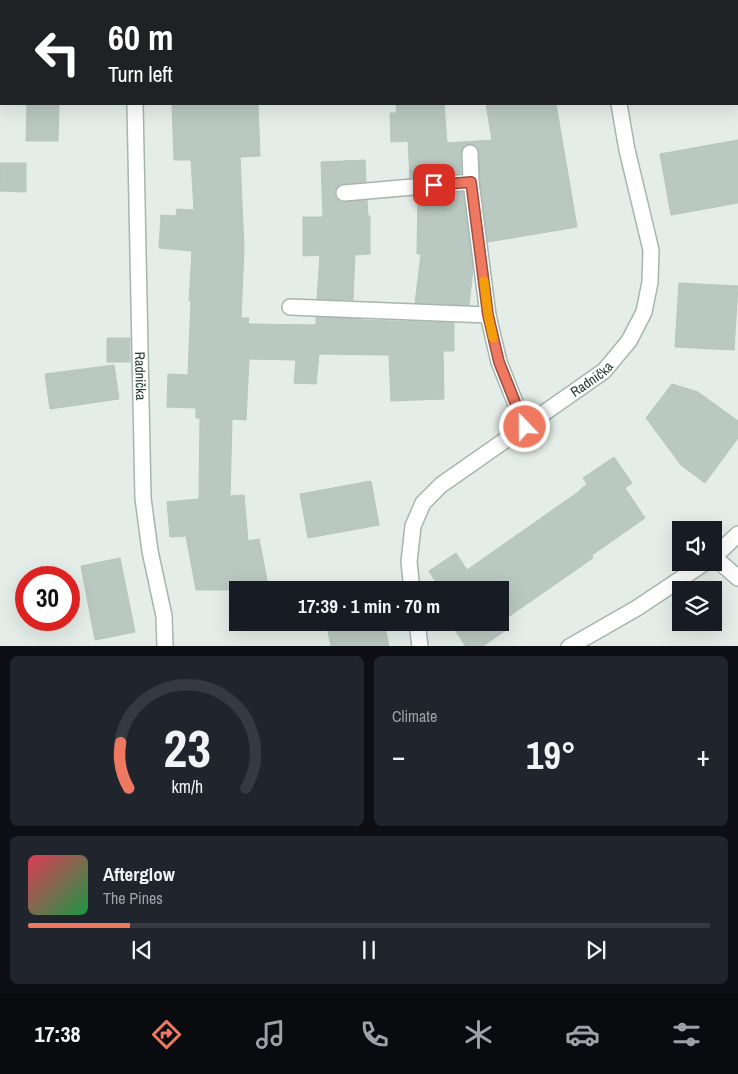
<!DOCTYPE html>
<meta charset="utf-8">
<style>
:root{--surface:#171b24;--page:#20242c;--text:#f1f3f6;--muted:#9ea1a6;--line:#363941;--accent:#ef7860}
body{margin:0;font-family:"Archivo Narrow",sans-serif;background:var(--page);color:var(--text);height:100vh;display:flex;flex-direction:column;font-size:19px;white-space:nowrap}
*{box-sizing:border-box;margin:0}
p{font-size:16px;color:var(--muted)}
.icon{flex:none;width:28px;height:28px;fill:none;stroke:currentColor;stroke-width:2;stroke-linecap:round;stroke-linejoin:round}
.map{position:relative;height:646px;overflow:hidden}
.drawer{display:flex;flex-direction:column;gap:10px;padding:10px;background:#0d0f14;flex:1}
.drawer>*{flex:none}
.top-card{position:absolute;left:0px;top:0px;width:739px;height:105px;box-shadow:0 5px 20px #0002;background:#202124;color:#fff;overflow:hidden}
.buttons{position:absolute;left:672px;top:521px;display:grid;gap:10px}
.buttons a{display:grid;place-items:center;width:50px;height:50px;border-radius:0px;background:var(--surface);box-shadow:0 5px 20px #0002;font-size:25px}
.speed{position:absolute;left:15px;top:566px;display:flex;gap:10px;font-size:25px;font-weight:700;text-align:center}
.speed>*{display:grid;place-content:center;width:65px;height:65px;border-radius:50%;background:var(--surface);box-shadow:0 5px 20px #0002;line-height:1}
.speed .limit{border:8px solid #d22;background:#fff;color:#111}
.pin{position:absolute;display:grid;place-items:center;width:42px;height:42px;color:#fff;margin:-21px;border-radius:10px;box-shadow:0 2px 8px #0006}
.me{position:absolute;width:55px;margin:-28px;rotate:338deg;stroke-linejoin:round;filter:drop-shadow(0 0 4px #0008)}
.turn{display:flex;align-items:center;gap:18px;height:105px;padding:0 25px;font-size:22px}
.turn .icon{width:65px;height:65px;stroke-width:2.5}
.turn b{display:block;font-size:35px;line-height:42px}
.big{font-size:38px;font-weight:700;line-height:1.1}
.drawer .tile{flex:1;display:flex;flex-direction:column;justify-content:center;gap:8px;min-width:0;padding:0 18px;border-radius:8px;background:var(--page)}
.drawer .dial{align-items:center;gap:0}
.dial svg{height:130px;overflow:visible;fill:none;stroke:var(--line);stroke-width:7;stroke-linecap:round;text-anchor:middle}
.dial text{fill:var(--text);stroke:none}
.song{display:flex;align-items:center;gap:15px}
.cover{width:60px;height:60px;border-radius:8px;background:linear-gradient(135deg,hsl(350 70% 55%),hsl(140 70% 35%))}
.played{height:5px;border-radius:2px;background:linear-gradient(90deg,var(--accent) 15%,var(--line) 15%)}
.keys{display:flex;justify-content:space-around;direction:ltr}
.heat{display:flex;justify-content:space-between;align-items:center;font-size:28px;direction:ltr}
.drawer .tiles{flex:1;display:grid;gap:10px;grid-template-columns:1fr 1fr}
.tile:last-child{grid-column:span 2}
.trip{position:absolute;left:229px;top:581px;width:280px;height:50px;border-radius:0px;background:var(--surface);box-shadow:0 5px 20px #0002;font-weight:700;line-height:50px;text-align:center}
.dock{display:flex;height:80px;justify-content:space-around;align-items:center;background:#090b0e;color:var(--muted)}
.dock .icon{width:35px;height:35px}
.dock .on{color:var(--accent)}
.dock b{font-size:22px;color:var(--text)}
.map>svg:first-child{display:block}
.building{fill:#b9c8c1;stroke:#b6c6be}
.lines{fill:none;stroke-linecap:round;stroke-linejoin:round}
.street-casing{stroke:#a6b5af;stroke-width:18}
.street{stroke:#fff;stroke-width:15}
.route-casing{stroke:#9b4e3e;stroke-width:12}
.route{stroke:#ef7860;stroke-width:9}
.slow{stroke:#f59e0b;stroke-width:9}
.labels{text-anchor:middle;stroke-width:4.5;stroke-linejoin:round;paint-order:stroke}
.street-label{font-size:14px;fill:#233e35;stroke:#f4f9f6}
</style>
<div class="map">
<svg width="738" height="647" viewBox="0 0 738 647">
<rect width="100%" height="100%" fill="#e4ede8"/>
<!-- building -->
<path class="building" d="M27 104H59L58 141H26Z
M172 104H258L260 156 240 157 244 248 241 318H249L248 324 316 325V317L362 319V320L454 323V351H443L444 399 391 401 389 355 319 354 316 384 294 383 296 360 249 359 246 420 232 419 230 496 244 495 248 541 259 539 269 590H196L186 536 170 537 167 502 199 499 200 418H196V408L167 407 168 374 188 375 191 301H189L192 251 159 248 161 215 176 216 177 209 194 210 191 160H174Z
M396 104H444L447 143 492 140 486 104H556L577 227 488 242 480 181 479 153 478 148 474 145 470 144 465 145 462 148 461 153V173L410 178 408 141 391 142 390 113H397Z
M738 140V203L671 215 660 154Z
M365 160 366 182 343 184 339 185 336 189 335 193 336 198 340 202H345L367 200 368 216H370V254L355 255 353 300 317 299 320 255 303 256V217H323L321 162Z
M0 163H26V192L0 191Z
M463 192 473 269 469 305 415 303 421 254H417L418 196Z
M679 283 738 286 734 350 675 347Z
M107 338H130V362H107Z
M114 365 119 399 50 409 45 374Z
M672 384 698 392 738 421V438L705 483 681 465 646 418Z
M614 457 632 483 625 488 645 518 592 555 593 558 501 622 506 630 482 647H466L450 622H500V590H441L429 571 456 553 467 570 581 490H580L587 484 583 478Z
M371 481 379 525 308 538 300 494Z
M120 558 135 632 95 640 81 566Z
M347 622H384L389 647H331L327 627Z"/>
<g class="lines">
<defs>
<g id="street">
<path d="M132 0V1"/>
<path d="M600 0V1"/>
<path id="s1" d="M135 104 143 498 150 551 164 616 165 647"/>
<path d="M470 153 471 182 488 315 499 362 525 427"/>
<path d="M344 193 471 182"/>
<path d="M290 307 488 315"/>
<path d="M714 557 738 534"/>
<path d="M714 557 738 578"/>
<path id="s2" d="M412 590 409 562 413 526 423 503 441 485 604 371 629 341 644 312 650 282 651 250 627 150 619 104"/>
<path d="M417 622 420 647"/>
<path d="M569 647 637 608 706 562"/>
</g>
</defs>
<!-- street casing -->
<use href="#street" class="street-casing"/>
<!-- street -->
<use href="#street" class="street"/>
</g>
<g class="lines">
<defs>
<path id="route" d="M434 185 471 182 488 315 499 362 525 427"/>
</defs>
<!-- route casing -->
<use href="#route" class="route-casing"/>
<!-- route -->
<use href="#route" class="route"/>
<!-- slow -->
<path class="slow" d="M484 281 488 315 493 338"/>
</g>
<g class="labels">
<!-- street labels -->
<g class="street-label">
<text dy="5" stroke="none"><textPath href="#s1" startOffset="272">Radnička</textPath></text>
<text dy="5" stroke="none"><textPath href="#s2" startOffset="299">Radnička</textPath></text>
</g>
</g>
</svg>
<div class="buttons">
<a><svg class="icon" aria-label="sound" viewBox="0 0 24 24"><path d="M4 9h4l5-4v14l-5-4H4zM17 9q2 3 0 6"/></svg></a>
<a><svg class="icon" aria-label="layers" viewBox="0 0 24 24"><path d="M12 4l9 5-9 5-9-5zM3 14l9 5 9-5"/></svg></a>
</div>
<div class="speed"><div class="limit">30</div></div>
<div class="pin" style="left:434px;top:185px;background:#d93025"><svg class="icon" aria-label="arrive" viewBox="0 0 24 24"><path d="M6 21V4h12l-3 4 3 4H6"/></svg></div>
<svg class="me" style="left:525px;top:427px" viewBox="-20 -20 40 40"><circle r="17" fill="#ef7860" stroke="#fff" stroke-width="3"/><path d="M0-11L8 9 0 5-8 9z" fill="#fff"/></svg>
<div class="trip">17:39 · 1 min · 70 m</div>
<div class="top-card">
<div class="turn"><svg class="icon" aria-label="left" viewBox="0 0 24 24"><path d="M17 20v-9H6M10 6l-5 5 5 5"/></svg><div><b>60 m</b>Turn left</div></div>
</div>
</div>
<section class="drawer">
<div class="tiles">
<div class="tile dial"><svg viewBox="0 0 100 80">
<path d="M14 69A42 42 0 1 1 86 69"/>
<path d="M14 69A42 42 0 0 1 9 41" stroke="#ef7860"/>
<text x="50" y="56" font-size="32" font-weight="700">23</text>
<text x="50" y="72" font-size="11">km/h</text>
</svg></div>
<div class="tile"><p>Climate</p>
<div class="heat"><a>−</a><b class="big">19°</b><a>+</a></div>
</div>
<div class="tile">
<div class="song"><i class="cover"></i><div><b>Afterglow</b><p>The Pines</p></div></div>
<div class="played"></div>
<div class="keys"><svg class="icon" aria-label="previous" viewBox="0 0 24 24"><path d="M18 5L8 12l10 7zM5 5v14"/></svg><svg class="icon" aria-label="pause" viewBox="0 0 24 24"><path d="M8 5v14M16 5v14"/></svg><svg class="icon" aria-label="next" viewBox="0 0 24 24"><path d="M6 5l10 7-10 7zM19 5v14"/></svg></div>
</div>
</div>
</section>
<nav class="dock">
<b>17:38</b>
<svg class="icon on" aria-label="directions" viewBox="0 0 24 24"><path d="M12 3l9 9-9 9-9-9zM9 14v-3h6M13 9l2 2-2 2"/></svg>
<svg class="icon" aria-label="music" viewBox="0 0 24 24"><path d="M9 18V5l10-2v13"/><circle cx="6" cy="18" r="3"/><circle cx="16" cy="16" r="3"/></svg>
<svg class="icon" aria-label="phone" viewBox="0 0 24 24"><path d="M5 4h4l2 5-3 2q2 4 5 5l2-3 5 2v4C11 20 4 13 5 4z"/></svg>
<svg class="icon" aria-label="climate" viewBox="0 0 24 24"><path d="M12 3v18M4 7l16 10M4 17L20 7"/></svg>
<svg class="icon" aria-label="car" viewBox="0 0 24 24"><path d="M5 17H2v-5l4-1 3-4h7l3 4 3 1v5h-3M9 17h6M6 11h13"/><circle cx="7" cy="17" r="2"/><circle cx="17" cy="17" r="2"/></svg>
<svg class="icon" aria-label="filters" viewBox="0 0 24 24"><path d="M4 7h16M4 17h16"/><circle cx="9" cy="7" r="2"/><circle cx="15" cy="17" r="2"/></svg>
</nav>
